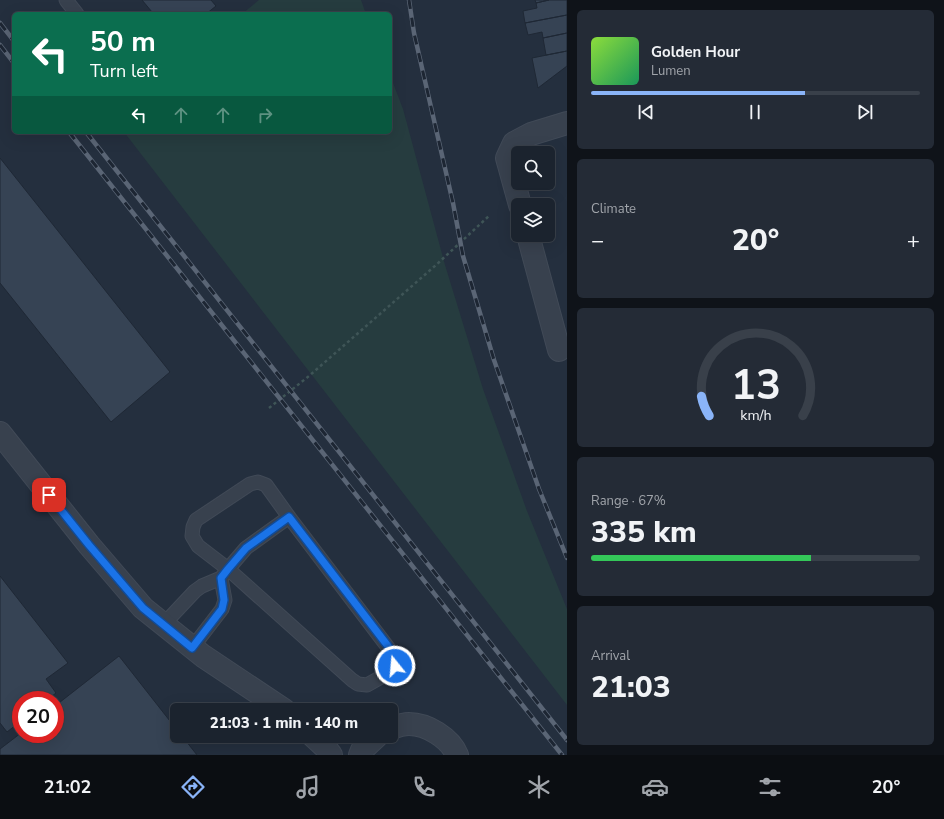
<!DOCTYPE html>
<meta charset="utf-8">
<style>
:root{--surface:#1b232e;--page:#242b36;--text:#f1f3f6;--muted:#a0a4aa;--line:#39404a;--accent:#8ab4f8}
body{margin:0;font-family:"Nunito Sans",sans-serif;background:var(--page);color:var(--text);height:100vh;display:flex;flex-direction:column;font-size:15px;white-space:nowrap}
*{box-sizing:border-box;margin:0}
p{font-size:13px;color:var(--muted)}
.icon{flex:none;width:22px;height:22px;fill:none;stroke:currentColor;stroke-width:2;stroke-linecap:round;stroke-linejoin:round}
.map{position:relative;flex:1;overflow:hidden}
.details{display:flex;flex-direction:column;gap:10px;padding:10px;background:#0f1319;width:377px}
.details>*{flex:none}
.hud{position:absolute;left:12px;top:12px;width:380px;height:122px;border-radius:6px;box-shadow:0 4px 16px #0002,0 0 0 1px var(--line);background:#0b6e4f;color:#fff;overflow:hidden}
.tools{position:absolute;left:511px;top:146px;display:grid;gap:8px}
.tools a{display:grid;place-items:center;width:44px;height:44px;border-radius:6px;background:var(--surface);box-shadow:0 4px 16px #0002,0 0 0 1px var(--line);font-size:20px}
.speed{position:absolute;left:12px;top:691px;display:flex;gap:8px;font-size:20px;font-weight:700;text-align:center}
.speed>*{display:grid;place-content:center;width:52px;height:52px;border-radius:50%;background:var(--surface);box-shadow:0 4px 16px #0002,0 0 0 1px var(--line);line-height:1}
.speed .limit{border:6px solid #d22;background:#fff;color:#111}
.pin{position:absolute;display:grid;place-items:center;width:34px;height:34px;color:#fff;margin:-17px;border-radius:8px;box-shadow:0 2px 6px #0006}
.me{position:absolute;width:44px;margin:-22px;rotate:343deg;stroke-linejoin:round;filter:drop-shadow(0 0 3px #0008)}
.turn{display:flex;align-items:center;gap:14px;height:84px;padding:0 12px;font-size:18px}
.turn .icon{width:52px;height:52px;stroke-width:2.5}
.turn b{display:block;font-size:28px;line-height:34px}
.lanes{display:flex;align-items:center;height:38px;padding:0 12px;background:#0003;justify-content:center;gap:20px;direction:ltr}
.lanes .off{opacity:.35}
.big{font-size:30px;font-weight:800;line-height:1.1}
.details .tile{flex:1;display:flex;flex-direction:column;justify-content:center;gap:6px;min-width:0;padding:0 14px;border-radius:6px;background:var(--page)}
.details .dial{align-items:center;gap:0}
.dial svg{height:104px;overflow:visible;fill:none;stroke:var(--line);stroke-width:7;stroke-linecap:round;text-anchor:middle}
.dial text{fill:var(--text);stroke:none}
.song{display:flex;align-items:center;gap:12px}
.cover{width:48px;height:48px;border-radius:6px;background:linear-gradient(135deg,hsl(90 70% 55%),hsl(150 70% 35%))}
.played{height:4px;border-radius:2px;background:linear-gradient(90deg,var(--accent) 65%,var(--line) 65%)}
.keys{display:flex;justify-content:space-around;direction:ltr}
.heat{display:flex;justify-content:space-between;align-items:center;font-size:22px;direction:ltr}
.charge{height:6px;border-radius:3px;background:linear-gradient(90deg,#34c759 67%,var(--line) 0)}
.trip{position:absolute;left:170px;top:703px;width:228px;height:40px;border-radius:6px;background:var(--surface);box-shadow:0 4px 16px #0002,0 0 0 1px var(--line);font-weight:800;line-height:40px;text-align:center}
.dock{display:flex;height:64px;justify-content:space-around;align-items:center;background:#0b0e12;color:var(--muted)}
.dock .icon{width:28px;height:28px}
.dock .selected{color:var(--accent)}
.dock b{font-size:18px;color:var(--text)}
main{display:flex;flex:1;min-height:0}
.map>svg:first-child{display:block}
.green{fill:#263c3f}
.building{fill:#364354;stroke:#1f2835}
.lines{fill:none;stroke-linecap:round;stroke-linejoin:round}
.service-casing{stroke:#414a57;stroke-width:15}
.minor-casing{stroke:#414a57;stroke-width:24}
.path{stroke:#3f5557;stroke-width:2.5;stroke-dasharray:3 3;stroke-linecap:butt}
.service{stroke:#38414e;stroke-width:13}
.minor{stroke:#38414e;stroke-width:22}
.rail-casing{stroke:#5a6575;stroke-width:4.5}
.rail{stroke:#1d2633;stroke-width:3;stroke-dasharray:9;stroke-linecap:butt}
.route-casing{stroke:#114b97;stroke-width:10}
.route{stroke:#1a73e8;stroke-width:7}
</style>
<main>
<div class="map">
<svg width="567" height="755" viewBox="0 0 567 755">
<rect width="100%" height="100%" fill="#242f3e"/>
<!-- green -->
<path class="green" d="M259 0H361L366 14H242Z
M390 75 403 109 445 265 483 389 527 511 567 609V705L124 132H390Z"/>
<!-- building -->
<path class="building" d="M142 0H211L216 6 206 14H152L151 12H152Z
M535 0H549L536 3Z
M549 0H567V15L525 23 523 11 537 8 536 3Z
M567 15V33L543 38 542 32 528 35 525 23Z
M567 33V51L546 55 543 38Z
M567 51V66L538 88 532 58Z
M0 158 170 372 111 422 0 283Z
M0 576 68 663 46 679 56 693 47 700H21V721L7 732 0 723Z
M119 656 177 730V736H182L197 755H0V749L21 733V734H55V706Z"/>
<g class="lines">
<defs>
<path id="service" d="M66 0 77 14
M163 625 195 591 202 586 221 578 228 569 246 548 289 517 393 654 397 661 395 666 390 672 367 685 358 684 352 680 228 569 198 546 192 536 193 527 196 520 250 484 258 482 266 485 289 517
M192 648 222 609 225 600 221 578"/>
<path id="minor" d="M520 205 507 158 514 143 531 134 567 123
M528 235 559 350
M0 433 89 545 143 608 203 656 284 710
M391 728C397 726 403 724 409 724 427 724 450 738 457 755
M313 736 325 747 331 755
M360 755 362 750 377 736"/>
</defs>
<!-- service casing -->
<use href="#service" class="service-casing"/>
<!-- minor casing -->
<use href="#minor" class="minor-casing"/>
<!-- path -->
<path class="path" d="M269 408 309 376 436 265 490 215"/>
<!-- service -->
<use href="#service" class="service"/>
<!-- minor -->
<use href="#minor" class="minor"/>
<defs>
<path id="rail" d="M409 0 414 33 453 203 463 256 494 360 539 489 567 558
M0 23 14 41
M0 45 14 63
M69 132 562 755
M86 132 567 740"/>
</defs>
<!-- rail casing -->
<use href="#rail" class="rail-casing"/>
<!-- rail -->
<use href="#rail" class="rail"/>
</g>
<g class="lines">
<defs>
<path id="route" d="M49 495 89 545 143 608 192 648 222 609 224 600 221 578 228 569 246 548 289 517 394 654 397 661 395 666"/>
</defs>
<!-- route casing -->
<use href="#route" class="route-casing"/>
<!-- route -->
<use href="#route" class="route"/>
</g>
</svg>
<div class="tools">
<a><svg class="icon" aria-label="search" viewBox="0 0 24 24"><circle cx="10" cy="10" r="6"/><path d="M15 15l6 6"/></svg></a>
<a><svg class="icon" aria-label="layers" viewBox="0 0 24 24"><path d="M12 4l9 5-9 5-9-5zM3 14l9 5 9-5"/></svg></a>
</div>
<div class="speed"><div class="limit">20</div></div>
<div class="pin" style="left:49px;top:495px;background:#d93025"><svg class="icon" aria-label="arrive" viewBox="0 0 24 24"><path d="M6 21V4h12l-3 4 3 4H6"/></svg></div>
<svg class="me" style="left:395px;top:666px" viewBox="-20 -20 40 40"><circle r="17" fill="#1a73e8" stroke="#fff" stroke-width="3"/><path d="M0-11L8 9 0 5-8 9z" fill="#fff"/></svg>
<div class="trip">21:03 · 1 min · 140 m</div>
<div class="hud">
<div class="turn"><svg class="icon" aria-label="left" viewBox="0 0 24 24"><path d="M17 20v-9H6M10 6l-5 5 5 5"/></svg><div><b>50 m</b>Turn left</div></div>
<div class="lanes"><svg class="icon" aria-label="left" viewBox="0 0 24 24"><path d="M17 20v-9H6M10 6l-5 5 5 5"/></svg><svg class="icon off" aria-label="ahead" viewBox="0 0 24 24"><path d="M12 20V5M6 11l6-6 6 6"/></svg><svg class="icon off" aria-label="ahead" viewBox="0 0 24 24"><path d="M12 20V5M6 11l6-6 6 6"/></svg><svg class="icon off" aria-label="right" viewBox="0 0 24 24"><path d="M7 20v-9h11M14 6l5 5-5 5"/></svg></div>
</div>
</div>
<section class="details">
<div class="tile">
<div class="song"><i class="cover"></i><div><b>Golden Hour</b><p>Lumen</p></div></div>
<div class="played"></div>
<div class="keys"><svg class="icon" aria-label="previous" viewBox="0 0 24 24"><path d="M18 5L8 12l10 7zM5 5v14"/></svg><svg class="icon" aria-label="pause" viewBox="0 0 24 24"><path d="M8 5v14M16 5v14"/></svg><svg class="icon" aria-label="next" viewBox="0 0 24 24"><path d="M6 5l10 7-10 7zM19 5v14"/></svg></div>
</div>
<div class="tile"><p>Climate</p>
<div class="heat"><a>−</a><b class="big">20°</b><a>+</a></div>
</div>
<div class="tile dial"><svg viewBox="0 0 100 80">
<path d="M14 69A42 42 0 1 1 86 69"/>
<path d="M14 69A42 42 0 0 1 8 54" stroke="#8ab4f8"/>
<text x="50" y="56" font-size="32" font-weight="700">13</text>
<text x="50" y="72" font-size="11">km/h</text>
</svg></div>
<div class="tile"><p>Range · 67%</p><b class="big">335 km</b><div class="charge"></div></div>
<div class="tile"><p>Arrival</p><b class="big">21:03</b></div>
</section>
</main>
<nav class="dock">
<b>21:02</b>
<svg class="icon selected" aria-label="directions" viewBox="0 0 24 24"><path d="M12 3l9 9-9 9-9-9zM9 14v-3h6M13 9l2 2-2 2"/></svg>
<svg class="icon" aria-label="music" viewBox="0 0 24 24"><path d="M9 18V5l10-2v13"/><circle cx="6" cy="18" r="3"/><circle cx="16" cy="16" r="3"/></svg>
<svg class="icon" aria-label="phone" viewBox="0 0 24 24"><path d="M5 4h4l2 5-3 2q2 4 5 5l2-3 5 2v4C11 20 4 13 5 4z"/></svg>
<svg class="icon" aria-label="climate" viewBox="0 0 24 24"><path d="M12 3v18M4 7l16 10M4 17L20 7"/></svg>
<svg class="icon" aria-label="car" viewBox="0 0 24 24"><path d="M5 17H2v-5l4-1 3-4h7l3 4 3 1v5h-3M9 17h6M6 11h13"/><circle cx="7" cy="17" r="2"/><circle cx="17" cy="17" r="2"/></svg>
<svg class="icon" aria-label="filters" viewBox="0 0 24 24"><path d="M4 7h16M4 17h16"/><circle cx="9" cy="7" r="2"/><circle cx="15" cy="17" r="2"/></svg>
<b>20°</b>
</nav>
